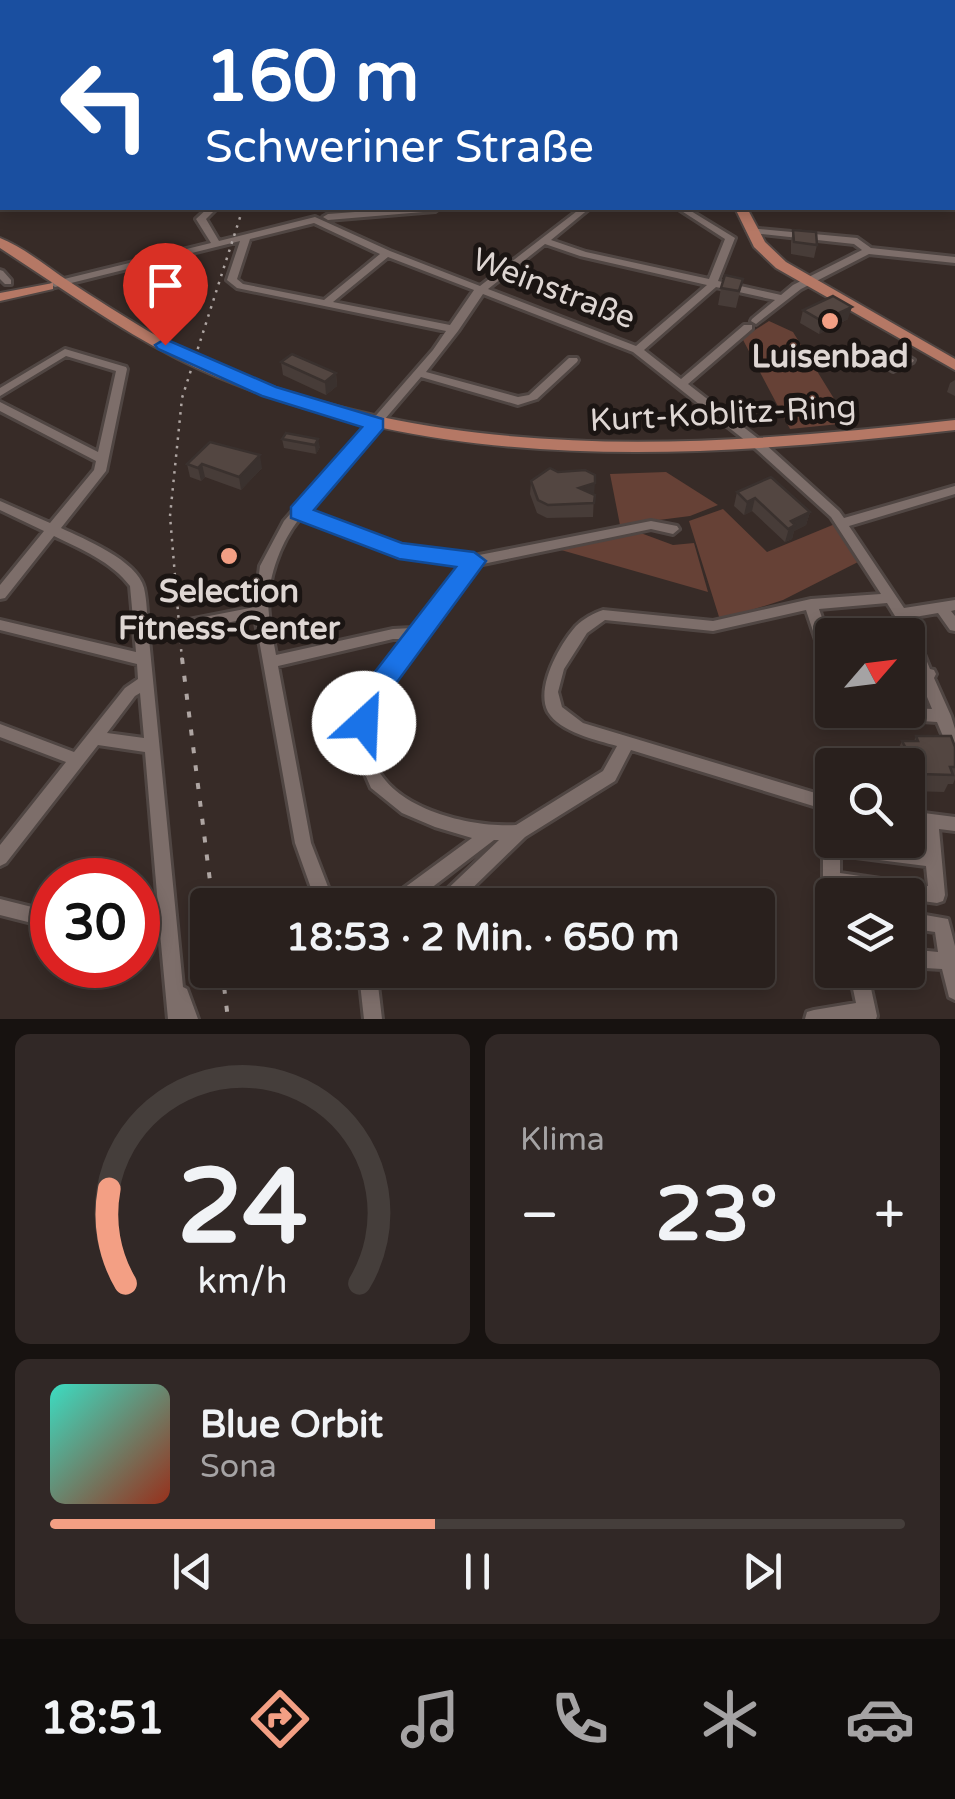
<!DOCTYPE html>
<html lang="de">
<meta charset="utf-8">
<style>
:root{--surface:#29201d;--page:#312826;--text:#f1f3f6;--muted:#a5a3a4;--line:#453e3b;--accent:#f39f84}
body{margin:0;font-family:"Varela Round",sans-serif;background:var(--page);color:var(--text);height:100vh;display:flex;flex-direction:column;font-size:38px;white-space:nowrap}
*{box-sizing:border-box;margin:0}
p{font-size:32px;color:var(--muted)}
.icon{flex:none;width:55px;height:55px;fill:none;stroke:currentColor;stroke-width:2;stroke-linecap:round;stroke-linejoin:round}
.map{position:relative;height:1019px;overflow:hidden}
.details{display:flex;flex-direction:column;gap:15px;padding:15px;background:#171210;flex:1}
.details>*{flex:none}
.top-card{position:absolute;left:0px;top:0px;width:955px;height:210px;box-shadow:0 5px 15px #0003,0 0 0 2px var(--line);background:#1a4fa0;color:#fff;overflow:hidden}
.needle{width:65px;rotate:62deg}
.controls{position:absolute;left:815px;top:618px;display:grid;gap:20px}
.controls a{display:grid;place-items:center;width:110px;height:110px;border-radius:10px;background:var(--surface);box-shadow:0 5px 15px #0003,0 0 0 2px var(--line);font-size:50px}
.speed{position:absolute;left:30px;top:858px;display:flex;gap:20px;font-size:50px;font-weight:700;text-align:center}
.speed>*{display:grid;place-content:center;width:130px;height:130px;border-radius:50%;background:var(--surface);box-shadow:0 5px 15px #0003,0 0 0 2px var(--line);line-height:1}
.speed .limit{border:15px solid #d22;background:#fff;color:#111}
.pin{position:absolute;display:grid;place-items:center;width:85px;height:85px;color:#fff;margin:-102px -42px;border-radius:50% 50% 50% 0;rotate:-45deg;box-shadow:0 0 10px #0007}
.pin .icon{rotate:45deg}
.me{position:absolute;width:110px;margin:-55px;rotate:25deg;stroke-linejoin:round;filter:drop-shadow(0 0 8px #0008)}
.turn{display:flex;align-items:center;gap:35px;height:210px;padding:0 40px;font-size:45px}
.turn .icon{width:130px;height:130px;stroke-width:2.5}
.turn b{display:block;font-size:70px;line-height:85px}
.big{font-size:75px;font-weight:800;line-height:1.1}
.details .widget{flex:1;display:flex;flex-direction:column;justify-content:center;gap:15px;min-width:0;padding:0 35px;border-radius:15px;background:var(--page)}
.details .dial{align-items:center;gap:0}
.dial svg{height:260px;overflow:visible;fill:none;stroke:var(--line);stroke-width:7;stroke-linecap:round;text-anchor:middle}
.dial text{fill:var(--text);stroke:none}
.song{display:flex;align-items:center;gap:30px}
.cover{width:120px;height:120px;border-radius:15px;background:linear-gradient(135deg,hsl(170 70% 55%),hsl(10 70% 35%))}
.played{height:10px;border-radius:5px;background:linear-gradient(90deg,var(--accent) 45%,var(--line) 45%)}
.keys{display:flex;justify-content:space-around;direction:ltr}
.heat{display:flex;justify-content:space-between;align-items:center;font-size:55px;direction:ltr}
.details .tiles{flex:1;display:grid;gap:15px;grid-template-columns:1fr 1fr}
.widget:last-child{grid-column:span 2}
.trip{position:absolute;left:190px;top:888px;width:585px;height:100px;border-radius:10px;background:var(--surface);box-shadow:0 5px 15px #0003,0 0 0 2px var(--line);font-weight:800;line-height:100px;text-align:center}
.dock{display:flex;height:160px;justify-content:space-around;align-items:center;background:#100d0c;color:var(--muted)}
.dock .icon{width:70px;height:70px}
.dock .current{color:var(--accent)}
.dock b{font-size:45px;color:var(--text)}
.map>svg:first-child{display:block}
.green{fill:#664136}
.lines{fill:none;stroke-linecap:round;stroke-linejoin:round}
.minor-casing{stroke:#504643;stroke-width:6}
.major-casing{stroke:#504643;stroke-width:4}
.minor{fill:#7d6e6a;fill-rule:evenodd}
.major{fill:#b57865;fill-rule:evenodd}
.rail-far1{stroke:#aea5a2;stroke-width:2.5;stroke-dasharray:2.5 6;stroke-linecap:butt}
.rail{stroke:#aea5a2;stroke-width:4;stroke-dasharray:6 12;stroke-linecap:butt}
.wall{fill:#473c38}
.shaded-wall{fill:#3a312e}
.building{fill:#534641;stroke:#3a312e;stroke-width:2.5}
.route{fill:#1a73e8;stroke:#114b97;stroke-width:2.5}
.poi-dot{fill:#f39f84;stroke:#1b1513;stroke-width:4}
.labels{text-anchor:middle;stroke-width:10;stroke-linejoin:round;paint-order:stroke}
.street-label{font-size:32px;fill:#ded6d3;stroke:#1b1513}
.poi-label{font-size:32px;font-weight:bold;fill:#ded6d3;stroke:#1b1513}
</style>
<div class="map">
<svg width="955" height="1019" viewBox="0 0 955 1019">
<rect width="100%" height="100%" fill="#372b27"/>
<!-- green -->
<path class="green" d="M769 321 793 332 849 423 790 429 742 338Z
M666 472 718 505 690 516 620 525 610 474Z
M723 509 767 552 835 524 860 561 783 600 720 620 689 521Z
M638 532 673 545 694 543 708 592 561 550Z"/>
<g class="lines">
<defs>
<path id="minor" d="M318 0H324V2H318Z
M379 0H385L384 2H378Z
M498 0H504L505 2H499Z
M523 0H529L530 2H524Z
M560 0H566L567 2H561Z
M580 0H586V2H580Z
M952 25 955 26V30L952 29Z
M952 55 955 56V60H952Z
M952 91H955V96H952Z
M952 111H955V115H952Z
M952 140H955V145H952Z
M952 195H955V201H952Z
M208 208H217L206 219 219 241 315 217 390 251 480 286 581 208H590L551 240 586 252 709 279 725 239 677 208H686L735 238 718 281 781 295 793 285 862 250 854 244 752 233 747 230 749 228 857 238 871 248 955 257V263L869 254 801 289 756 324 751 321 752 319 775 300 716 287 644 350 681 379 744 325H752V329L688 384 764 443 839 511 844 518 955 486V494L849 526 904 608 955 600V610L951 611 955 616V631L950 630 938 613 909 618 930 669 934 670 936 674 934 678 951 716 955 729V754L950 753 937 722 848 716 843 714 841 710H908V708L932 709 920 680H908V668H916L908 648V635H902L895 616 887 603 819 609 832 647V673L827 671 825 667 806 610 713 631 605 620 587 633 564 669 558 692 562 707 583 723 832 798V840L925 850 922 827 908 825V811L955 817V831L939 829 945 895 943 901 937 903 908 899V895H884L840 888V895H832V917L826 915 823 909V809L631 750 615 781 525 837 455 905H434L437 899 499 840H494L409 905H386L389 899 472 838 435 827 402 813 371 788 356 753 359 719 376 680 403 639H393L278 666 311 843 335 905H317L295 843 255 617 149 639 183 987 187 989 198 1019H168L159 922 138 926V910L158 906 145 752 98 745 6 863 0 866V845L66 762 0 737V724L74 752 125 688 138 679 137 664 0 630V620L136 652 130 586C112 562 81 549 54 536L5 598 0 599V585L44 531 0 510V501L50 523 94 470 96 461 0 411V402L98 452 116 371 66 356 0 396V388L65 349 126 367 127 369 106 471 61 528C84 539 137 560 144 588 147 601 147 615 148 628L255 607 260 566 284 521 433 350 446 331 237 288 227 280 240 241 55 287 50 284 52 282 211 243 196 219ZM314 223 380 254 324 300 243 284 237 279 250 239ZM545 244 580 256 707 285 636 346 488 289ZM388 257 474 290 450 325 333 302ZM483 294 633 352 756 449 831 517 881 594 811 599 713 621 603 610C594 613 583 619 576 626 560 644 535 688 548 712 560 732 596 740 617 746L603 771 516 825C470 828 384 808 372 754 368 735 377 712 385 694 392 675 407 648 424 637L425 631 434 620 478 565 651 529 673 534 679 529 677 526 651 521 474 556 400 547 306 511 421 377 518 405 537 399 577 362 578 360 577 358H569L529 395 518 397 426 372 458 331ZM300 518 399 556 464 564 412 628 393 629 276 655C274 642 270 629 269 615 265 584 280 542 300 518ZM140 693 144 738 107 733 135 696ZM840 855 926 866 928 886 840 873Z
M409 208H439L435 211 328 220 323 217 328 214Z
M0 270 3 271 11 280V284H5L0 279Z
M909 357 914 360 913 362 893 371 888 368Z
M0 899 52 912V928L0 915Z
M908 912 948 919 955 946V1000L949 997 942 969 908 967V949L938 952 935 932 908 928Z
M354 970H395L392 976 378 985 382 1019H364L360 983Z
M849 970H867L877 1016 876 1019H805L807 1012 814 1010 856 1003Z"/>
<path id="major" d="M36 0H47L49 2H39Z
M0 150 2 151V157L0 158Z
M735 208H747L765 242 786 262 955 359V370L776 268 754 247Z
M0 238C25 248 48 268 70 282 121 315 173 349 229 371 466 465 708 447 955 420V430C704 458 456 476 217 377 159 353 105 318 53 283V289L0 301V293L53 283 0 248Z"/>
</defs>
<!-- minor casing -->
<use href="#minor" class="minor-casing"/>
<!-- major casing -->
<use href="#major" class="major-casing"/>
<!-- minor -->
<use href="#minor" class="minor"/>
<!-- major -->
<use href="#major" class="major"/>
<!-- rail-far1 -->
<path class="rail-far1" d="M182 660 170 516 182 398 243 208"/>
<!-- rail -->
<path class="rail" d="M182 658 213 905
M222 970 228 1019"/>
</g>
<!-- wall -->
<path class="wall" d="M0 180H2V208H16H0Z
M793 230 817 245 814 258 791 254V242Z
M743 279 736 308 718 305 721 288Z
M803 310 848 319 819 334 800 323Z
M281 362 336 373 337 386 326 395 283 375Z
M955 380V396L947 392 950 383Z
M286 433 320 447 316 454 284 448 282 439Z
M187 464 262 468 241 490 205 477 201 481 190 477Z
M531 481 594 495 593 517 547 518 537 513 530 494Z
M737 492 810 512 806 525 794 531 792 539 785 542 752 511 744 515 734 506Z
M916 736 955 747V779L953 784H948L944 792 911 791 908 783V765H898L894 758 902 741H914Z"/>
<!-- shaded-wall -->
<path class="shaded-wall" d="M852 307 848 319 819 334 822 321Z
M336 373 337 386 326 395 325 382Z
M318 439 320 447 316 454 315 445Z
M260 455 262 468 241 490 239 477Z
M202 464 205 477 201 481 198 468Z
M595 483 594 496 579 488Z
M755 498 752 511 744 515 747 502Z
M810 512 806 525 794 531 792 539 785 542 791 521Z"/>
<!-- building -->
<path class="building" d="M793 230 816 232 817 245 794 242Z
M725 275 743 279 739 291 721 288Z
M833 296 852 307 822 321 803 310Z
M292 354 336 373 325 382 281 362Z
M286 433 318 439 315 445 282 439Z
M210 442 260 455 239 477 202 464 198 468 187 464Z
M550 468 558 472 585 470 595 475V483L579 488 595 495 594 503 548 505 538 500 531 481Z
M771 477 810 512 791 521 795 525 788 529 755 498 747 502 737 492Z
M916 736H951L955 747V767H950L953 775 920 774 902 741H918Z"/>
<!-- route -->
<path class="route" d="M165 339 276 387 383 419V429L314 510 402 543 474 552 486 561 389 693 373 731H354L350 723 368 681 456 567 399 559 291 518V507L362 427 262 396 158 349 155 345Z"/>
<!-- markers -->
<g class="poi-dot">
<circle cx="830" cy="321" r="10"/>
<circle cx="229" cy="556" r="10"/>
</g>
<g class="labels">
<!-- street labels -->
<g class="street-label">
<text transform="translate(554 288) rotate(21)" y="11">Weinstraße</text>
<text transform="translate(723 413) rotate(-3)" y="11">Kurt-Koblitz-Ring</text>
</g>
<!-- poi labels -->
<g class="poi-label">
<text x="830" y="367">Luisenbad</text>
<text x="229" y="602">Selection<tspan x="229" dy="37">Fitness-Center</tspan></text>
</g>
</g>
</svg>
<div class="controls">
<a><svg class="needle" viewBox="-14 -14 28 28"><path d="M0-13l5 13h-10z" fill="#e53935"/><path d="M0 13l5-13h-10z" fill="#a5a3a4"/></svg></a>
<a><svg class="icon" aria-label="search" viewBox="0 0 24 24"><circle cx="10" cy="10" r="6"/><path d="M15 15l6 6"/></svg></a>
<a><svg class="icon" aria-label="layers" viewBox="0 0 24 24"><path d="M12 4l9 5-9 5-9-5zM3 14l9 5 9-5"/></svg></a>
</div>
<div class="speed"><div class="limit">30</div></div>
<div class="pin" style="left:165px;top:345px;background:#d93025"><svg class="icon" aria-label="arrive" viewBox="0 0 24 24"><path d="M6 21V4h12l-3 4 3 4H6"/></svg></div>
<svg class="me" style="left:364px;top:723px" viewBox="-20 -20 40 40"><circle r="19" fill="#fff"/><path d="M0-13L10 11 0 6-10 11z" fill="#1a73e8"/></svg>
<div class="trip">18:53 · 2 Min. · 650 m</div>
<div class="top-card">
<div class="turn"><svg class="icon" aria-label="left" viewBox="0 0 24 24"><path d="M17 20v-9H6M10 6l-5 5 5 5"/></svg><div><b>160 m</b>Schweriner Straße</div></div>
</div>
</div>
<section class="details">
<div class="tiles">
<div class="widget dial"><svg viewBox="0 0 100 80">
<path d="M14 69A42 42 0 1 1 86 69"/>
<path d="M14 69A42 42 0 0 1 9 40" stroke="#f39f84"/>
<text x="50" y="56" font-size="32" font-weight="700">24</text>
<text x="50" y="72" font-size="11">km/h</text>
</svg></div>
<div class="widget"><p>Klima</p>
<div class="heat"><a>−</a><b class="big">23°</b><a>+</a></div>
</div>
<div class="widget">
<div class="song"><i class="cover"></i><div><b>Blue Orbit</b><p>Sona</p></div></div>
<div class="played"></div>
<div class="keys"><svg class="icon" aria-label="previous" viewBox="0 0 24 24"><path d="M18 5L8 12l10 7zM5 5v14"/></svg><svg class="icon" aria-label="pause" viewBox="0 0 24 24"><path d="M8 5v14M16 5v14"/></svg><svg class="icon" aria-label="next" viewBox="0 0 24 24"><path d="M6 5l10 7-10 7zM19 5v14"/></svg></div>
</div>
</div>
</section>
<nav class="dock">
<b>18:51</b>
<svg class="icon current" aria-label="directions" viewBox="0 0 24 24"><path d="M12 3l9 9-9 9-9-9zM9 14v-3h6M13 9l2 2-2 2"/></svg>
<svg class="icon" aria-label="music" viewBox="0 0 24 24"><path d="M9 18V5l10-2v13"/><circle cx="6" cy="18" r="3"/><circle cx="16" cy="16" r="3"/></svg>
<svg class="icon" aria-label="phone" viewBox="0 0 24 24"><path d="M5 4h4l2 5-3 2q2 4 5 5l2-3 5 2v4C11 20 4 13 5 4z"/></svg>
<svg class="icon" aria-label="climate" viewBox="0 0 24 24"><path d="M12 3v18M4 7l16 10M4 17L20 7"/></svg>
<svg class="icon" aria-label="car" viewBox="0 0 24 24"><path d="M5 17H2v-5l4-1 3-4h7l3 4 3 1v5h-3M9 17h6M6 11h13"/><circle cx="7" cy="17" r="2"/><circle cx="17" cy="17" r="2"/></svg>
</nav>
